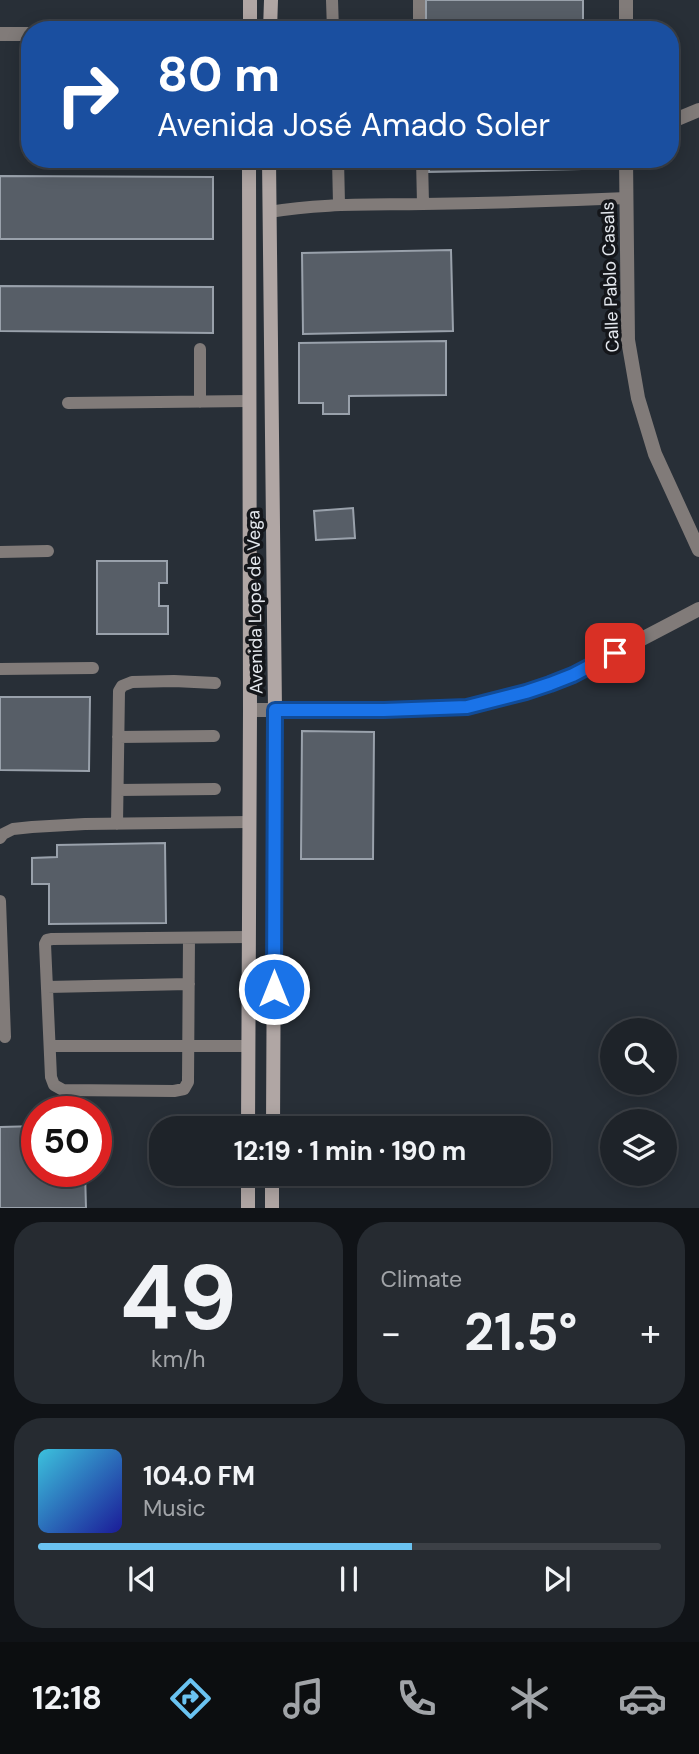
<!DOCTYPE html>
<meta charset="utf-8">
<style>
:root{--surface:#1e2329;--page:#262b31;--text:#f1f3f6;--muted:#a1a4a8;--line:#3c4046;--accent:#6ac3f1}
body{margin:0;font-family:"DM Sans",sans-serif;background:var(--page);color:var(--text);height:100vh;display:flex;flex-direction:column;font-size:26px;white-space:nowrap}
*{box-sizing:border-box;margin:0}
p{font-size:23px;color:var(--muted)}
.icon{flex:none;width:38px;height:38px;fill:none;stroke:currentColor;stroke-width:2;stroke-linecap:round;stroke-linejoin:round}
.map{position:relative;height:1208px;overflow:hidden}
.details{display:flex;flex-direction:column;gap:14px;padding:14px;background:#101317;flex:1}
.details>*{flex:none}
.guide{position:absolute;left:21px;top:21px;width:658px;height:147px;border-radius:28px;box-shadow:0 4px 18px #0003,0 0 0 2px var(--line);background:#1a4fa0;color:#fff;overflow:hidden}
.tools{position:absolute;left:600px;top:1018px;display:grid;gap:14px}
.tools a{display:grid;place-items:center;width:77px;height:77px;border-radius:50%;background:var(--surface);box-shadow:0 4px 18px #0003,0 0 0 2px var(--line);font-size:35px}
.speed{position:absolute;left:21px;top:1096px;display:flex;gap:14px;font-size:35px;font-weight:700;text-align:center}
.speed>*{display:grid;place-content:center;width:91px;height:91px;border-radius:50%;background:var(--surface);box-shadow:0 4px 18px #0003,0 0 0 2px var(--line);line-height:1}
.speed .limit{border:10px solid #d22;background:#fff;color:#111}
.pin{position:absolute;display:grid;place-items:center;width:60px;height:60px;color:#fff;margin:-30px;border-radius:14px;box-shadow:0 4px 10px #0006}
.me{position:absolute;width:77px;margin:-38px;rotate:0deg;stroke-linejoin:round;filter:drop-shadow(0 0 5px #0008)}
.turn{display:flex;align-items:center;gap:24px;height:147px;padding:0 21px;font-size:32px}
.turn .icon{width:91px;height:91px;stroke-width:2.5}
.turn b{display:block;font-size:49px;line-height:60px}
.big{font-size:52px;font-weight:700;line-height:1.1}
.details .tile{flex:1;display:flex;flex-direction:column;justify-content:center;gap:10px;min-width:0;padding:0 24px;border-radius:28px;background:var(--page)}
.details .dial{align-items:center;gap:0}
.dial b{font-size:91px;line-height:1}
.song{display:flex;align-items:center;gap:21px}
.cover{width:84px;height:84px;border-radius:10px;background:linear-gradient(135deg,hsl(190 70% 55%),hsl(240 70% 35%))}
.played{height:7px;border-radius:4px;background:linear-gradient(90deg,var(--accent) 60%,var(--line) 60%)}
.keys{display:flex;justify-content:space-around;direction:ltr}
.heat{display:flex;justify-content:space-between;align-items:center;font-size:38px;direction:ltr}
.details .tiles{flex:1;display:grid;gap:14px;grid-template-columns:1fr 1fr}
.tile:last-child{grid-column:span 2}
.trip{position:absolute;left:149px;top:1116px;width:402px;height:70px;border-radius:28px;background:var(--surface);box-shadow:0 4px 18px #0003,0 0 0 2px var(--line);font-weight:700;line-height:70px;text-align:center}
.dock{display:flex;height:112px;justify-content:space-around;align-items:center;background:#0c0e10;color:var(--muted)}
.dock .icon{width:49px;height:49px}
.dock .selected{color:var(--accent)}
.dock b{font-size:32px;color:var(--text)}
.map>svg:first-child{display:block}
.building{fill:#575e67;stroke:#99a1ab;stroke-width:2}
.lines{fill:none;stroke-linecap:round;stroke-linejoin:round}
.service{stroke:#817b79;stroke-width:12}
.minor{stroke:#817b79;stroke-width:14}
.secondary{stroke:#b0a6a4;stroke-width:14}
.route-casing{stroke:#114b97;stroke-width:18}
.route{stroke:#1a73e8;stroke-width:12}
.labels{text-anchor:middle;stroke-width:7;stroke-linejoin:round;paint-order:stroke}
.street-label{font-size:18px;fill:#e4e8ee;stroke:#14161a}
</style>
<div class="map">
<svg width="699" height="1208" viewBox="0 0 699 1208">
<rect width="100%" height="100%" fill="#282f37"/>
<!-- building -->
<path class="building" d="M426 0H583V30H426Z
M429 159H581V169L429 172Z
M0 176 213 177V239H0Z
M451 250 453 331 303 334 302 253Z
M0 286 213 287V333L0 331Z
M446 341V395L349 396V414H323V403H299V343Z
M353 508 355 538 316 540 314 511Z
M97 561H167V583H159V606H168V634H97Z
M0 697H90L89 771 0 770Z
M302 731 374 732 373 859H301Z
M165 843 166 923 49 924V884H32V858L57 857V845Z
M37 1126V1171H85L86 1208H0V1127Z"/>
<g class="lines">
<!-- service -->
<path class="service" d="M332 0 333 30
M419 0V30
M338 159 339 204
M422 159 423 204
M269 212C320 203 371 205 423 204 491 203 559 201 627 198
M200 402V349
M68 403 249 401
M0 552 48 551
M0 669 93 668
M118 737 214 736
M118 790 215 789
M117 824 119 691 122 686 132 682 174 681 215 683
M0 838 3 834 13 829 32 827 85 824 249 822
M0 901 5 1037
M189 938 188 1082 184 1089 174 1091 63 1090 54 1085 51 1077 45 944 47 940 52 939 248 937
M47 987 189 984
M51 1046H248"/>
<!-- minor -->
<path class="minor" d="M626 30V0
M0 34H30
M670 122 699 110
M626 159 628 340 638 398 655 454 699 550
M250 710H384L467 707 526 692 573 675 699 609"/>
<!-- secondary -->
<path class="secondary" d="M250 30V0
M270 30 271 0
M269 159 275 710 273 1129
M248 1129 250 710 249 159
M248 1208V1174
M272 1208V1174"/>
</g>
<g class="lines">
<defs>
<path id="route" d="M274 989 275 710H384L467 707 526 692 550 684 573 675 615 653"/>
</defs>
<!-- route casing -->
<use href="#route" class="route-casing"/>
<!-- route -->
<use href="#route" class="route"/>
</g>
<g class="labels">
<!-- street labels -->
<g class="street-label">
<text transform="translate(610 277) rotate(-92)" y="6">Calle Pablo Casals</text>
<text transform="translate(255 602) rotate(-91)" y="6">Avenida Lope de Vega</text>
</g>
</g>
</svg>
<div class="tools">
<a><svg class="icon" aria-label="search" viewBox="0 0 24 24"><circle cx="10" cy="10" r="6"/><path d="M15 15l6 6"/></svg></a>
<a><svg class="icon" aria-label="layers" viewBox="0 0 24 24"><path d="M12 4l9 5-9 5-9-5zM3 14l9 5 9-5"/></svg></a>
</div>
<div class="speed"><div class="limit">50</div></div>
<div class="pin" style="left:615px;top:653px;background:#d93025"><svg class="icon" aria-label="arrive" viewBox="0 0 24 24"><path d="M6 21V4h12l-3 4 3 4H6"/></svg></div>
<svg class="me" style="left:274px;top:989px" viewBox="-20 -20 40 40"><circle r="17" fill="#1a73e8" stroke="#fff" stroke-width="3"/><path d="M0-11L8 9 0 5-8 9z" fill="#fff"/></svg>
<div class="trip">12:19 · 1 min · 190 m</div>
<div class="guide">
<div class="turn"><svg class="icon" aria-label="right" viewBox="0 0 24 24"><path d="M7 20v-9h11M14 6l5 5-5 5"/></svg><div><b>80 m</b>Avenida José Amado Soler</div></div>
</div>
</div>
<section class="details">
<div class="tiles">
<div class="tile dial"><b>49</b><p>km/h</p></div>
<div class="tile"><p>Climate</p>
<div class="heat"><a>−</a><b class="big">21.5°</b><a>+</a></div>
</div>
<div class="tile">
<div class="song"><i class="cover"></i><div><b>104.0 FM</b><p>Music</p></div></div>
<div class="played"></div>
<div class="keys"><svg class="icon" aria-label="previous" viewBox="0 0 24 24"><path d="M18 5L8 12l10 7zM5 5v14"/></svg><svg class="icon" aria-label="pause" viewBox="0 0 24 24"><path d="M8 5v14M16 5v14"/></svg><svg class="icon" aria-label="next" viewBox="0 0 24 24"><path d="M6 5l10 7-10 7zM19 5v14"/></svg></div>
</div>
</div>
</section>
<nav class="dock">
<b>12:18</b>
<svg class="icon selected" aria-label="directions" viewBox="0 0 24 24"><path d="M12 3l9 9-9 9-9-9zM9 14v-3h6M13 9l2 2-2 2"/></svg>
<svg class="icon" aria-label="music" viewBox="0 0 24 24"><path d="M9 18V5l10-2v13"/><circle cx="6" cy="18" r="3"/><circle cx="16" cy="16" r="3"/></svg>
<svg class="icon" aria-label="phone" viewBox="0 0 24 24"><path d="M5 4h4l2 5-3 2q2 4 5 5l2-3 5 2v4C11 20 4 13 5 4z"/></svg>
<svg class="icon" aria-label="climate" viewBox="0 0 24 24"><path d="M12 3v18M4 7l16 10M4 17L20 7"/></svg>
<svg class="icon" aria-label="car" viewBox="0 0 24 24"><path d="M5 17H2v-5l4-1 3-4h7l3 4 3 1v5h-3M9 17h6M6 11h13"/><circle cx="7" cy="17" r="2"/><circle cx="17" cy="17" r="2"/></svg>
</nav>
